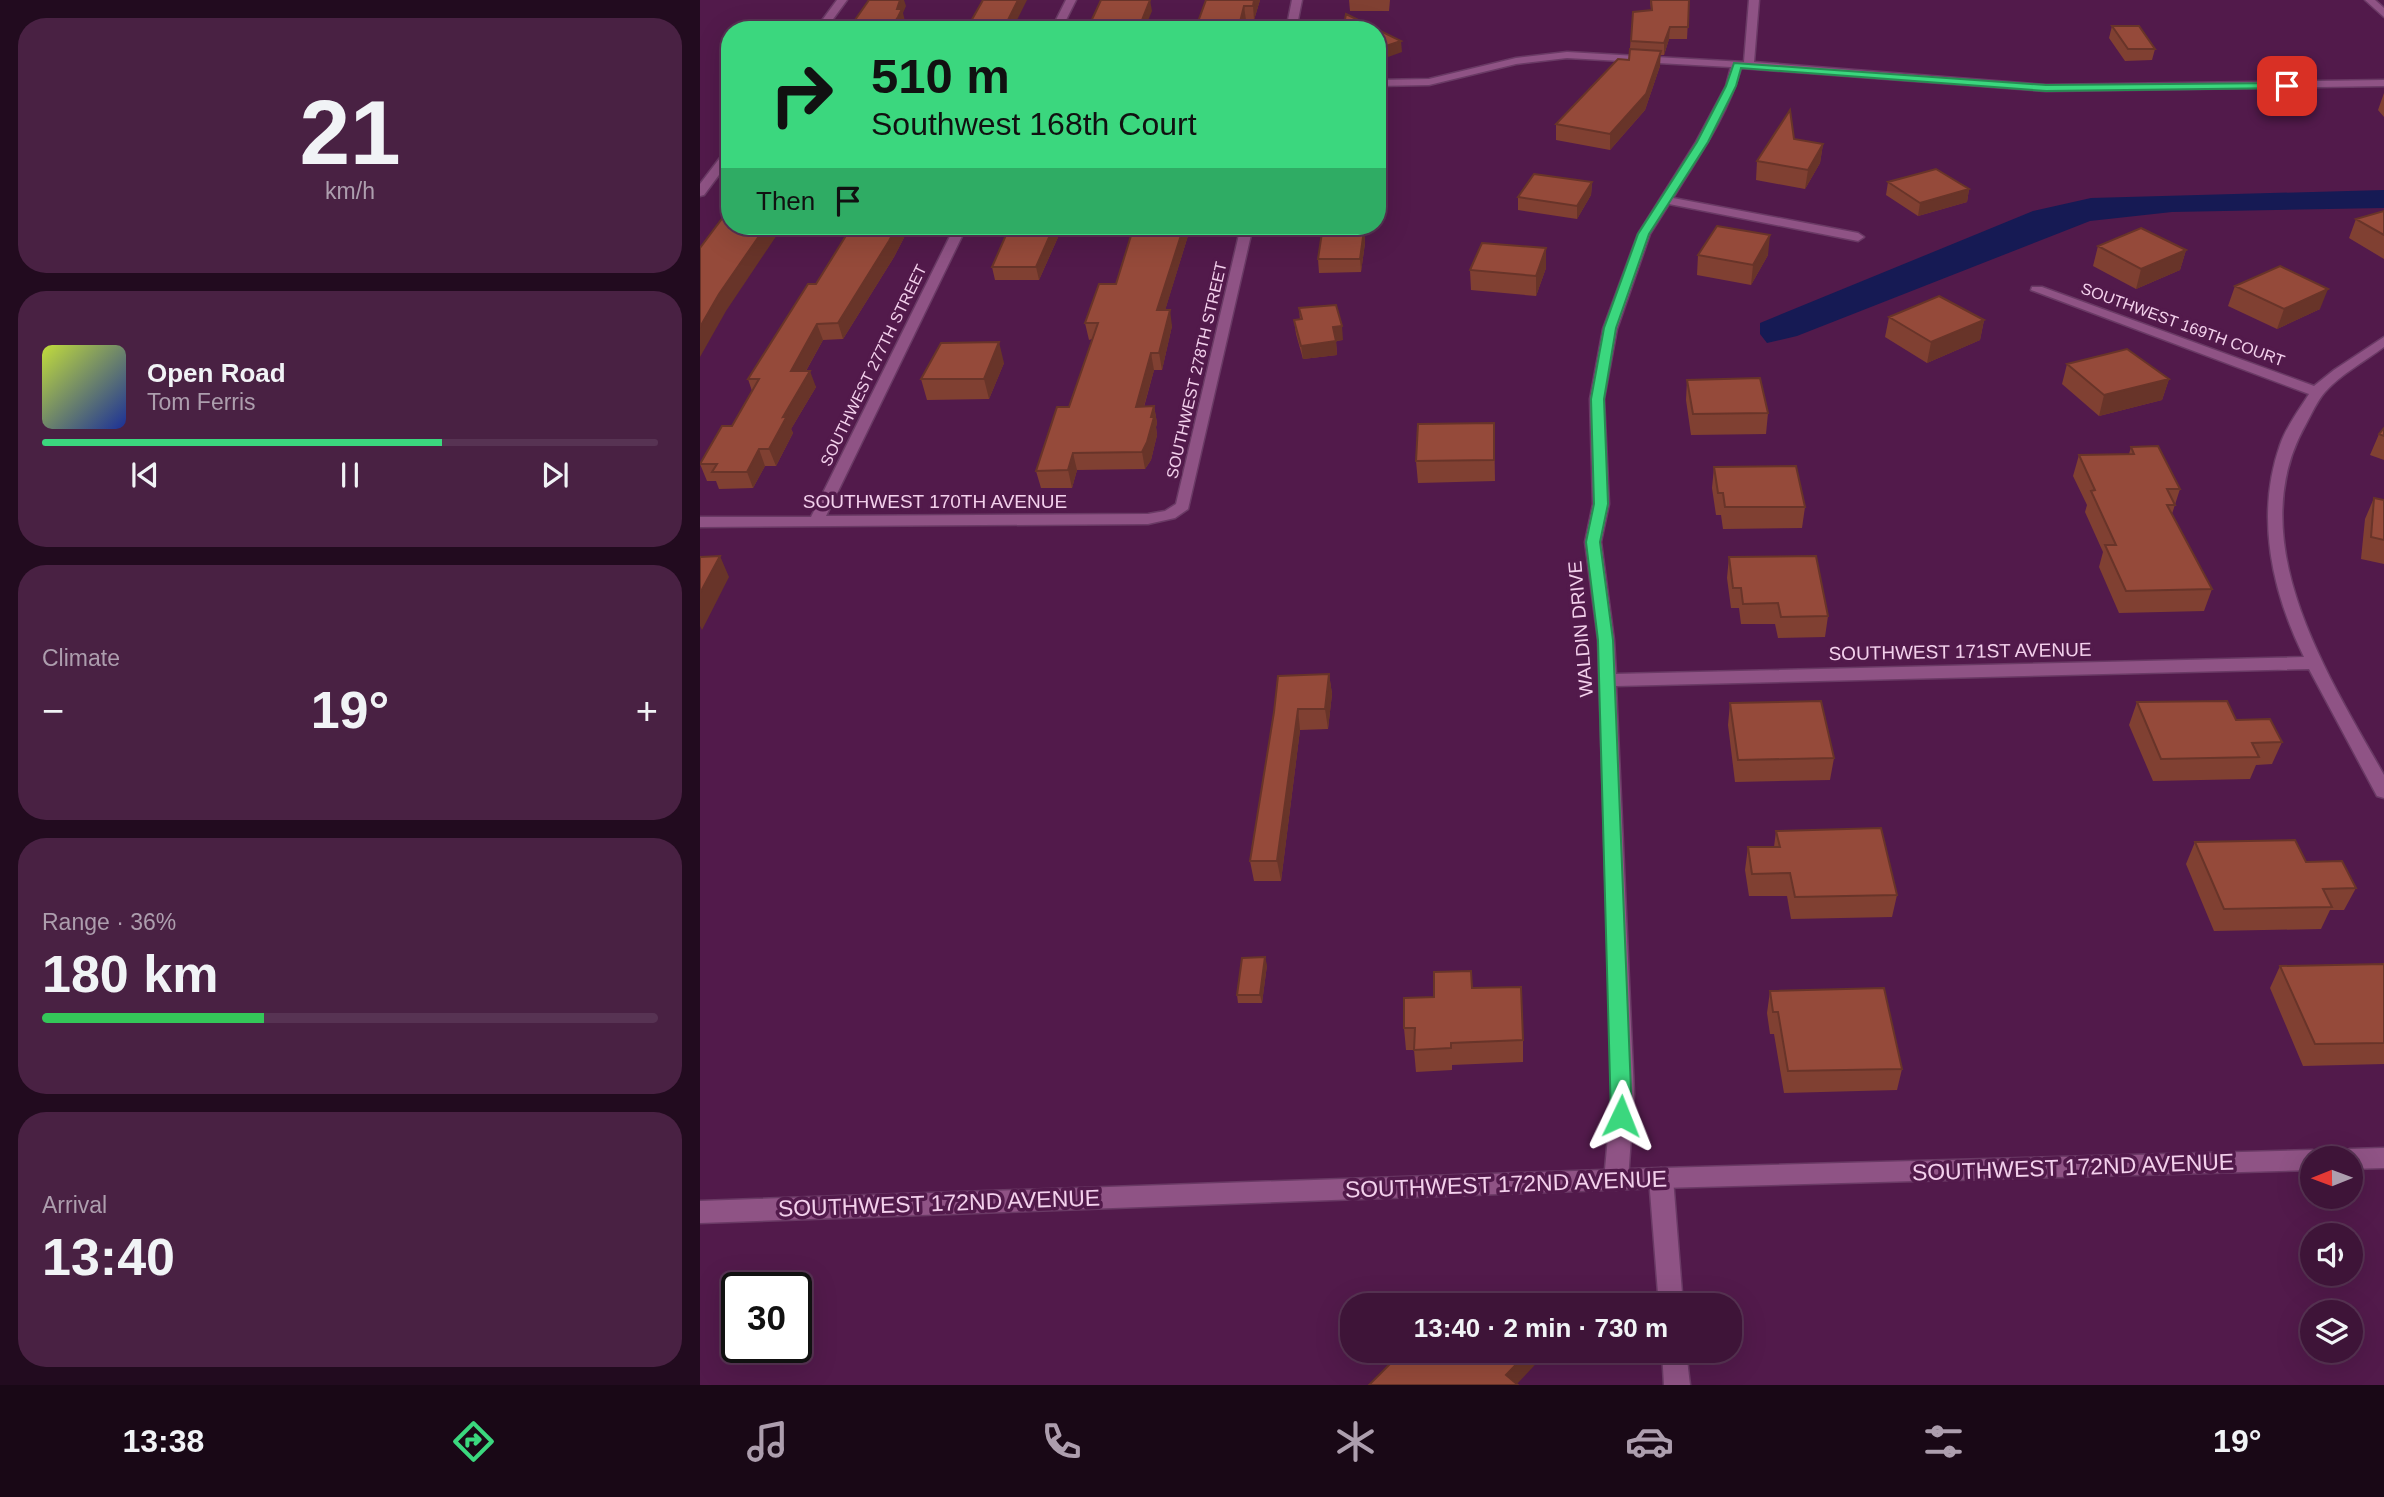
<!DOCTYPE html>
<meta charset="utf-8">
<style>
:root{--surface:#3e1438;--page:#492143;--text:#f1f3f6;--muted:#ad9eae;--line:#573353;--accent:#3bd77e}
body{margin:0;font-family:Helvetica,sans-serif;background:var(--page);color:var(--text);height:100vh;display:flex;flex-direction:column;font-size:26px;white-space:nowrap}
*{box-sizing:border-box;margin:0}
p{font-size:23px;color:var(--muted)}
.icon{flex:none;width:38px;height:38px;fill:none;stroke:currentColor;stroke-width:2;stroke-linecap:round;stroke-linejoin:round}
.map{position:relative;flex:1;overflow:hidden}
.panel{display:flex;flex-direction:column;gap:18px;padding:18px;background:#220b1f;width:700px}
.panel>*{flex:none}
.top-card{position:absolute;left:21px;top:21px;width:665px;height:214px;border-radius:28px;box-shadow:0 7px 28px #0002,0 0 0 2px var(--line);background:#3bd77e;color:#111;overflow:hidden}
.needle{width:46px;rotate:269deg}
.tools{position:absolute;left:1600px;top:1146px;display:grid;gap:14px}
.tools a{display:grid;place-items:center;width:63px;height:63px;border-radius:50%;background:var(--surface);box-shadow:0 7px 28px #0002,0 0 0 2px var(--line);font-size:35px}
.speed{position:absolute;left:21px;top:1272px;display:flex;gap:14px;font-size:35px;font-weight:700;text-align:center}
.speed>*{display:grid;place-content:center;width:91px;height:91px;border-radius:50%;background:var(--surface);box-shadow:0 7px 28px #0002,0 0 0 2px var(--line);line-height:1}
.speed .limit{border:4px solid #111;border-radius:10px;background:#fff;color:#111}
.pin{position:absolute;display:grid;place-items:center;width:60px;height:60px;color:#fff;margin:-30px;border-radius:14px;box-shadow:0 4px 10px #0006}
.me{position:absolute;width:77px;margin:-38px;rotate:2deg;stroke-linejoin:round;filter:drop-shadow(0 0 5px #0008)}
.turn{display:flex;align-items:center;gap:24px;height:147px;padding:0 35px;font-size:32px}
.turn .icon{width:91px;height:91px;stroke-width:2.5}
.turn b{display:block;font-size:49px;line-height:60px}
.then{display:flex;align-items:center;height:66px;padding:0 35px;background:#0003;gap:14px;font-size:26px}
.big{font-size:52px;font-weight:700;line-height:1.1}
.panel .widget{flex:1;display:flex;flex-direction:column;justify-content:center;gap:10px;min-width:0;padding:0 24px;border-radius:28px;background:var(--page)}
.panel .dial{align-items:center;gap:0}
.dial b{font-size:91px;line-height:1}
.song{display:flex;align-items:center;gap:21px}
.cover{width:84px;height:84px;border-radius:10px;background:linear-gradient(135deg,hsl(70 70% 55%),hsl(230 70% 35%))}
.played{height:7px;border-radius:4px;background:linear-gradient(90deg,var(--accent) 65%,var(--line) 65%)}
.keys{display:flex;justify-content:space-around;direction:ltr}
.heat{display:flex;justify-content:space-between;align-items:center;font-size:38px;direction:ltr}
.charge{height:10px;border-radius:5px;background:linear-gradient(90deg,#34c759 36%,var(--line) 0)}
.trip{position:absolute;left:640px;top:1293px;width:402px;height:70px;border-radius:28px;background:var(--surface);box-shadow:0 7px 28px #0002,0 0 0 2px var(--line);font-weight:700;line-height:70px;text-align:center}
.dock{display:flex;height:112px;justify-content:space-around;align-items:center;background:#190816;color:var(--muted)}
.dock .icon{width:49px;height:49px}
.dock .on{color:var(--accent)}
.dock b{font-size:32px;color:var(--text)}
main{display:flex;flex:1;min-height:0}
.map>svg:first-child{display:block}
.water{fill:#161a54}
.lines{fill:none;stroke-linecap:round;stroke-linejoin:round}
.minor-casing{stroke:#6a3a65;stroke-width:3}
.tertiary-casing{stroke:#6a3a65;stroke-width:3}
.minor{fill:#8f5385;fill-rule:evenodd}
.tertiary{fill:#8f5385;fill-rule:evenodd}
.wall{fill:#804032}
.shaded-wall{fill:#683429}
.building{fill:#954a3a;stroke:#683429;stroke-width:2}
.route{fill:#3bd77e;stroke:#268c52;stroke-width:2}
.labels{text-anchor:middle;stroke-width:7;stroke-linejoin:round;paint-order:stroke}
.far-street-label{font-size:16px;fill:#f3d0ec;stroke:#521a4b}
.street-label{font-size:19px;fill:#f3d0ec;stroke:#521a4b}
.near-street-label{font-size:23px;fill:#f3d0ec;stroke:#521a4b}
</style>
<main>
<section class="panel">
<div class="widget dial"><b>21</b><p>km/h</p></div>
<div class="widget">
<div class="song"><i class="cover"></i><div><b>Open Road</b><p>Tom Ferris</p></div></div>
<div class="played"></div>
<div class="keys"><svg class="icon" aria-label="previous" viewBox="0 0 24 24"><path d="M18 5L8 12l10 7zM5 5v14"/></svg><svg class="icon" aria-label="pause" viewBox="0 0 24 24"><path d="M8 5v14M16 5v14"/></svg><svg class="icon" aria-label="next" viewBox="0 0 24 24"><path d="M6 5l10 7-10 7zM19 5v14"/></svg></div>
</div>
<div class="widget"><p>Climate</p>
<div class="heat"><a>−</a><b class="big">19°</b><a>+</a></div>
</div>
<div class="widget"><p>Range · 36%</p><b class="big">180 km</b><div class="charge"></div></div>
<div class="widget"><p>Arrival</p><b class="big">13:40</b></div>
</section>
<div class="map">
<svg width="1684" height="1385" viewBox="0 0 1684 1385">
<rect width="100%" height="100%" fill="#521a4b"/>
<!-- water -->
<path class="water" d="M1684 190V208L1472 212 1390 221 1097 336 1067 343 1060 334V323L1333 211 1391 198Z"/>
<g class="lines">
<defs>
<path id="minor" d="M137 0H147L125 30H115Z
M366 0H376L361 30H351Z
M592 0H602L596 30H586Z
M1049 0H1059L1054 62 1346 85 1684 80V86L1346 91 1041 68C1028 115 998 157 973 198L1158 233 1164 237 1158 241 969 204 950 234 917 329 904 399 909 504 901 542 914 640 916 674 1604 657C1572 592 1555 516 1580 445 1586 427 1599 410 1609 394L1331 290 1332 287H1342L1614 386 1634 370 1684 337V347C1664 362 1641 374 1625 392 1617 401 1612 413 1606 424 1540 540 1627 674 1684 775V798L1677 796 1609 669 916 686 934 1094 928 1180 924 1187 916 1190 908 1187 904 1180 912 1094 898 640 885 542 893 504 890 399 903 329 938 234 996 142 1026 86 1031 67 867 58 816 64 729 85 677 86V80L729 79 816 58 867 52 1044 62Z
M1665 0H1675L1684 8V17Z
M30 149V160L4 195 0 196V184L26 150Z
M255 226H267L126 516 448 514 465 511 476 504 541 226H553L488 509 475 518 448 524 0 527V517H111Z
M961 1168 969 1171 973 1178 983 1306H959L949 1178 953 1171Z
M962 1351H986L990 1385H964Z"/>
<path id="tertiary" d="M1684 1148V1168L1650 1169V1158H1639L1642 1152 1650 1149Z
M1612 1150 1620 1153 1623 1158H1612V1170L961 1188 0 1223V1201L961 1168Z"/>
</defs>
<!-- minor casing -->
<use href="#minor" class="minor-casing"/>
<!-- tertiary casing -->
<use href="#tertiary" class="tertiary-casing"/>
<!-- minor -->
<use href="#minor" class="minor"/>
<!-- tertiary -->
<use href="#tertiary" class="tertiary"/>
</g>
<!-- wall -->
<path class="wall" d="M506 0H560L554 20H546Z
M649 0H690L689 11H650Z
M950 0H989L987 39H969L964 55H960V66L945 110 910 150 856 140V124L929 60 933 12 951 10Z
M1412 26 1455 49 1452 60 1425 61 1409 38Z
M1684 93V117L1678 110Z
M1094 139 1123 144 1120 163 1105 189 1056 180 1057 161Z
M892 182 891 195 877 219 818 210V197Z
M1188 182 1269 189 1267 202 1218 216 1186 195Z
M1684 211V259L1649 238 1656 219Z
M152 226H210L194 257 143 339 123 340 106 371 116 387 91 429 93 433 76 466H65L53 488 19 489 16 481H7L0 464 32 426 52 391 48 379 116 284Z
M310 226H376L372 235H359L339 280H295L292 267Z
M432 226H491L465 310 472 326 462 370H454L444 407 454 406 457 423 456 427 457 435 451 460 445 469 377 470 372 488H341L336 471 369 407 392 339 389 340 385 323 416 284 433 231Z
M654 230H664L665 243 661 272 619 273 618 259Z
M1398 246 1486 250 1480 270 1436 289 1393 266Z
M846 248V268L836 296 771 290 770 270Z
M998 255H1068L1051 285 997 275Z
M1535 286 1620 309 1577 329 1528 306Z
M599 308 643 340 636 341 637 355 603 359 596 334 594 320H600Z
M1189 317 1284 320 1280 340 1227 363 1185 337Z
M304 363 289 399 227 400 221 379Z
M1367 364 1469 379 1462 400 1399 416 1362 384Z
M987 380 1068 413 1066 434 991 435 986 400Z
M794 423 795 481 718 483 716 461Z
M1684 428V460L1670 455 1679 434Z
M1431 447 1480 489 1472 514 1512 589 1504 611 1419 613 1399 567 1403 552 1385 512 1387 505 1373 476 1379 455 1429 454Z
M1014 467 1105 507 1102 528 1023 529 1021 515H1016L1012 488Z
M1674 498 1684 500V564L1661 559 1665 519Z
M1029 557 1128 616 1125 637 1078 638 1075 624H1041L1039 608H1031L1027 578Z
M629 674 632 694 628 729 600 730 581 881H554L550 861 574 712Z
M1437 702 1536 720 1582 742 1572 764 1556 765 1550 779 1453 781 1429 725Z
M1030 703 1134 758 1130 780 1035 782 1028 725Z
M1076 831 1197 895 1192 917 1091 919 1087 896H1049L1045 870 1048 847H1074Z
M1495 842 1606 862 1656 888 1644 910H1630L1621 929 1514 931 1486 864Z
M1684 964V1064L1603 1066 1570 988 1580 966Z
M567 965 562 1003H538L537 995Z
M772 988 823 1040V1062L752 1065V1070L716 1072 714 1050H706L704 1028 734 997Z
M1070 991 1202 1069 1197 1090 1084 1093 1074 1034H1070L1067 1013Z"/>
<!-- shaded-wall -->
<path class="shaded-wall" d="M200 0H204L206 6 203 13 205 21 201 30H189Z
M318 0H327L312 30H303Z
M450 0 452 11 444 30H438Z
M554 0H560L554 20 553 6Z
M544 6 546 20 543 30H538Z
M970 27 969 39 964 55V43Z
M701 41 702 52 677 61V49Z
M961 51 960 66 945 110 910 150V134Z
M1123 144 1120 163 1105 189 1108 170Z
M892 182 891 195 877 219V206Z
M1269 189 1267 202 1218 216 1220 203Z
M66 226H83L26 311 0 357V327L19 294Z
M197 226H210L194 257 143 339 138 323Z
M354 226H357L359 235 339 280 336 267Z
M370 226H376L372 235Z
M484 226H491L460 327 457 310Z
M664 230 665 243 661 272 660 259Z
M1070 235 1068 255 1051 285 1053 265Z
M846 248V268L836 296V276Z
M1486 250 1480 270 1436 289 1441 269Z
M1628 289 1620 309 1577 329 1584 309Z
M470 310 472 326 462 370 459 353Z
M1284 320 1280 340 1227 363 1231 342Z
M117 324 123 340 97 387 91 371Z
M642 326 643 340 634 341 633 327Z
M636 341 637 355 603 359 601 346Z
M299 342 304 363 289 399 284 379Z
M451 353 454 370 439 424 436 407Z
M110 371 116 387 91 429 93 433 76 466 69 449 83 417Z
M1469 379 1462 400 1399 416 1404 395Z
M454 406 457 423 456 427 457 435 451 460 445 469 442 452Z
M59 449 65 466 53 488 47 472Z
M373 453 377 470 372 488 368 470Z
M20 556 29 577 2 630 0 626V593Z
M629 674 632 694 628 729 625 709Z
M598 709 600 730 581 881 577 861Z
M565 957 567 965 562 1003 560 995Z
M829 1351H848L816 1385 806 1375Z"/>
<!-- building -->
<path class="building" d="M169 0H200L197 9H202L198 17 189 30H148Z
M283 0H318L303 30H266Z
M401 0H450L438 30H387Z
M506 0H554L553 6H544L538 30H495Z
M951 0H989L988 27H970L964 43 931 41 933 12 952 10Z
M646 14 701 41 677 49V30H643Z
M1412 26H1439L1455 49H1428Z
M930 49 961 51 946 94 910 134 856 124 918 59 929 60Z
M1090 110 1094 139 1123 144 1108 170 1057 161Z
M1236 169 1269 189 1220 203 1188 182Z
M834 174 892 182 877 206 818 197Z
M30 208V226H66L19 294 0 327V248Z
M1684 211V235L1656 219Z
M152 226H197L189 241 138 323 117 324 91 371H110L83 417 87 416 69 449H59L47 472H12L17 464H0L22 426H32L59 379H48L108 284H116Z
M310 226H354L336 267H292Z
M434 226H484L457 310H470L459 353H451L436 407 454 406 451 417H454L447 442 442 452 373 453 368 470 336 471 357 407H369L398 323H385L399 284H416Z
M623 226H653V230H664L660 259H618Z
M1017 226 1070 235 1053 265 998 255Z
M1441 228 1486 250 1441 269 1398 246Z
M782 243 846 248 836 276 770 270Z
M1580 266 1628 289 1584 309 1535 286Z
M1239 296 1284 320 1231 342 1189 317Z
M636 305 642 326 633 327 636 341 601 346 594 320 602 319 599 308Z
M299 342 284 379H221L241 343Z
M1427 349 1469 379 1404 395 1367 364Z
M1060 378 1068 413 993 414 987 380Z
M794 423V460L716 461 718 424Z
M1684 428V436L1679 434Z
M1458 446 1480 489H1467L1475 505H1467L1512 589 1426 591 1405 545H1416L1391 491 1395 490 1379 455 1434 454 1431 447Z
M1096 466 1105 507H1025L1023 493H1018L1014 467Z
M1674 498 1684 500V540L1671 537Z
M20 556 0 593V557Z
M1116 556 1128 616 1081 617 1078 603 1043 604 1041 588H1033L1029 557Z
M629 674 625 709H598L577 861H550L574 712 578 676Z
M1121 701 1134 758 1038 760 1030 703Z
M1527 701 1536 720 1570 719 1582 742 1552 743 1559 757 1461 759 1437 702Z
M1181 828 1197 895 1095 897 1090 873 1052 874 1048 847H1080L1076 831Z
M1595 840 1606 862 1642 861 1656 888 1623 889 1632 907 1524 909 1495 842Z
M565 957 560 995H537L542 958Z
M1684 964V1043L1615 1044 1580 966Z
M771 971 772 988 821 987 823 1040 751 1043V1048L714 1050 715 1028H704V998L734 997V972Z
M1184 988 1202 1069 1088 1071 1078 1012H1073L1070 991Z
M756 1296 766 1306H747Z
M819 1298 828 1306H812Z
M703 1351H829L806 1375 818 1385H669Z"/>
<!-- route -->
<path class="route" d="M1034 63 1346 85 1587 83 1592 86 1587 88 1346 91 1041 68 1036 86 1008 142 949 234 916 328 904 399 908 504 900 542 913 640 932 1116 929 1122 921 1125 914 1122 911 1116 898 640 886 542 894 504 891 399 904 328 938 234 997 142 1026 86Z"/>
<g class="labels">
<!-- far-street labels -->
<g class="far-street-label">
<text transform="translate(1483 324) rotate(20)" y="6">SOUTHWEST 169TH COURT</text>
<text transform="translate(173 365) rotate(-64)" y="6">SOUTHWEST 277TH STREET</text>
<text transform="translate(496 370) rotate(-77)" y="6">SOUTHWEST 278TH STREET</text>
</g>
<!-- street labels -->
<g class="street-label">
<text x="235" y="508">SOUTHWEST 170TH AVENUE</text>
<text transform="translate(880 629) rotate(-95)" y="7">WALDIN DRIVE</text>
<text transform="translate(1260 651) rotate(-1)" y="7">SOUTHWEST 171ST AVENUE</text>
</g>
<!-- near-street labels -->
<g class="near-street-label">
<text transform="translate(1373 1167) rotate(-2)" y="8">SOUTHWEST 172ND AVENUE</text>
<text transform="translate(806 1184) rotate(-2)" y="8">SOUTHWEST 172ND AVENUE</text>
<text transform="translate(239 1203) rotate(-2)" y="8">SOUTHWEST 172ND AVENUE</text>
</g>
</g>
</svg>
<div class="tools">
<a><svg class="needle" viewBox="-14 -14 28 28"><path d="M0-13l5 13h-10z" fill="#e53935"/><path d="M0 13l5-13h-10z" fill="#ad9eae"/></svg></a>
<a><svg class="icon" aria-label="sound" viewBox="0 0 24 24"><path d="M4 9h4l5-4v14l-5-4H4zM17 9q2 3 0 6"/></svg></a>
<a><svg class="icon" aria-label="layers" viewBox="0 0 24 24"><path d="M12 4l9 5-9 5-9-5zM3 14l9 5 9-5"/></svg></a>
</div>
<div class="speed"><div class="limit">30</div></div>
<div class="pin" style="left:1587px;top:86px;background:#d93025"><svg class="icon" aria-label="arrive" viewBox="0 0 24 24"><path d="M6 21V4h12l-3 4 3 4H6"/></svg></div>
<svg class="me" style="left:921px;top:1116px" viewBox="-20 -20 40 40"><path d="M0-17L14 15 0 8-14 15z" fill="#3bd77e" stroke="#fff" stroke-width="4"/></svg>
<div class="trip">13:40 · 2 min · 730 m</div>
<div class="top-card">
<div class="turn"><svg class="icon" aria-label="right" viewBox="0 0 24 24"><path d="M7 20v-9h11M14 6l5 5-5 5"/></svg><div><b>510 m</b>Southwest 168th Court</div></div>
<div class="then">Then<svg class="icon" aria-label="arrive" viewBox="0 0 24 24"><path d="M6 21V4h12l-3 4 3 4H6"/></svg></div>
</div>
</div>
</main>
<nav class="dock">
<b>13:38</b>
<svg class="icon on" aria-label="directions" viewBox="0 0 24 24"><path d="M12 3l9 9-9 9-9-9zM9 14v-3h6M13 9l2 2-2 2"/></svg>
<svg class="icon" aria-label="music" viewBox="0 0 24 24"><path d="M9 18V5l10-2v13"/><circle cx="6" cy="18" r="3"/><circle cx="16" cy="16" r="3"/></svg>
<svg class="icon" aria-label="phone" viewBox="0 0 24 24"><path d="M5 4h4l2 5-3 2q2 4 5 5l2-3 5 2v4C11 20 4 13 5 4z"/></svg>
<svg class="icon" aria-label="climate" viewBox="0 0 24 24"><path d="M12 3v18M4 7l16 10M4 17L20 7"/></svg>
<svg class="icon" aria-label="car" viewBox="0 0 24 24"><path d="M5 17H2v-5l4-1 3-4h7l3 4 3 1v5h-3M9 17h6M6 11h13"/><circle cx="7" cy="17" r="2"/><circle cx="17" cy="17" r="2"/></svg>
<svg class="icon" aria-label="filters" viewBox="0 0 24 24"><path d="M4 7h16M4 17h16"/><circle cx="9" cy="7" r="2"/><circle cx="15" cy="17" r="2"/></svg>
<b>19°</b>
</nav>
